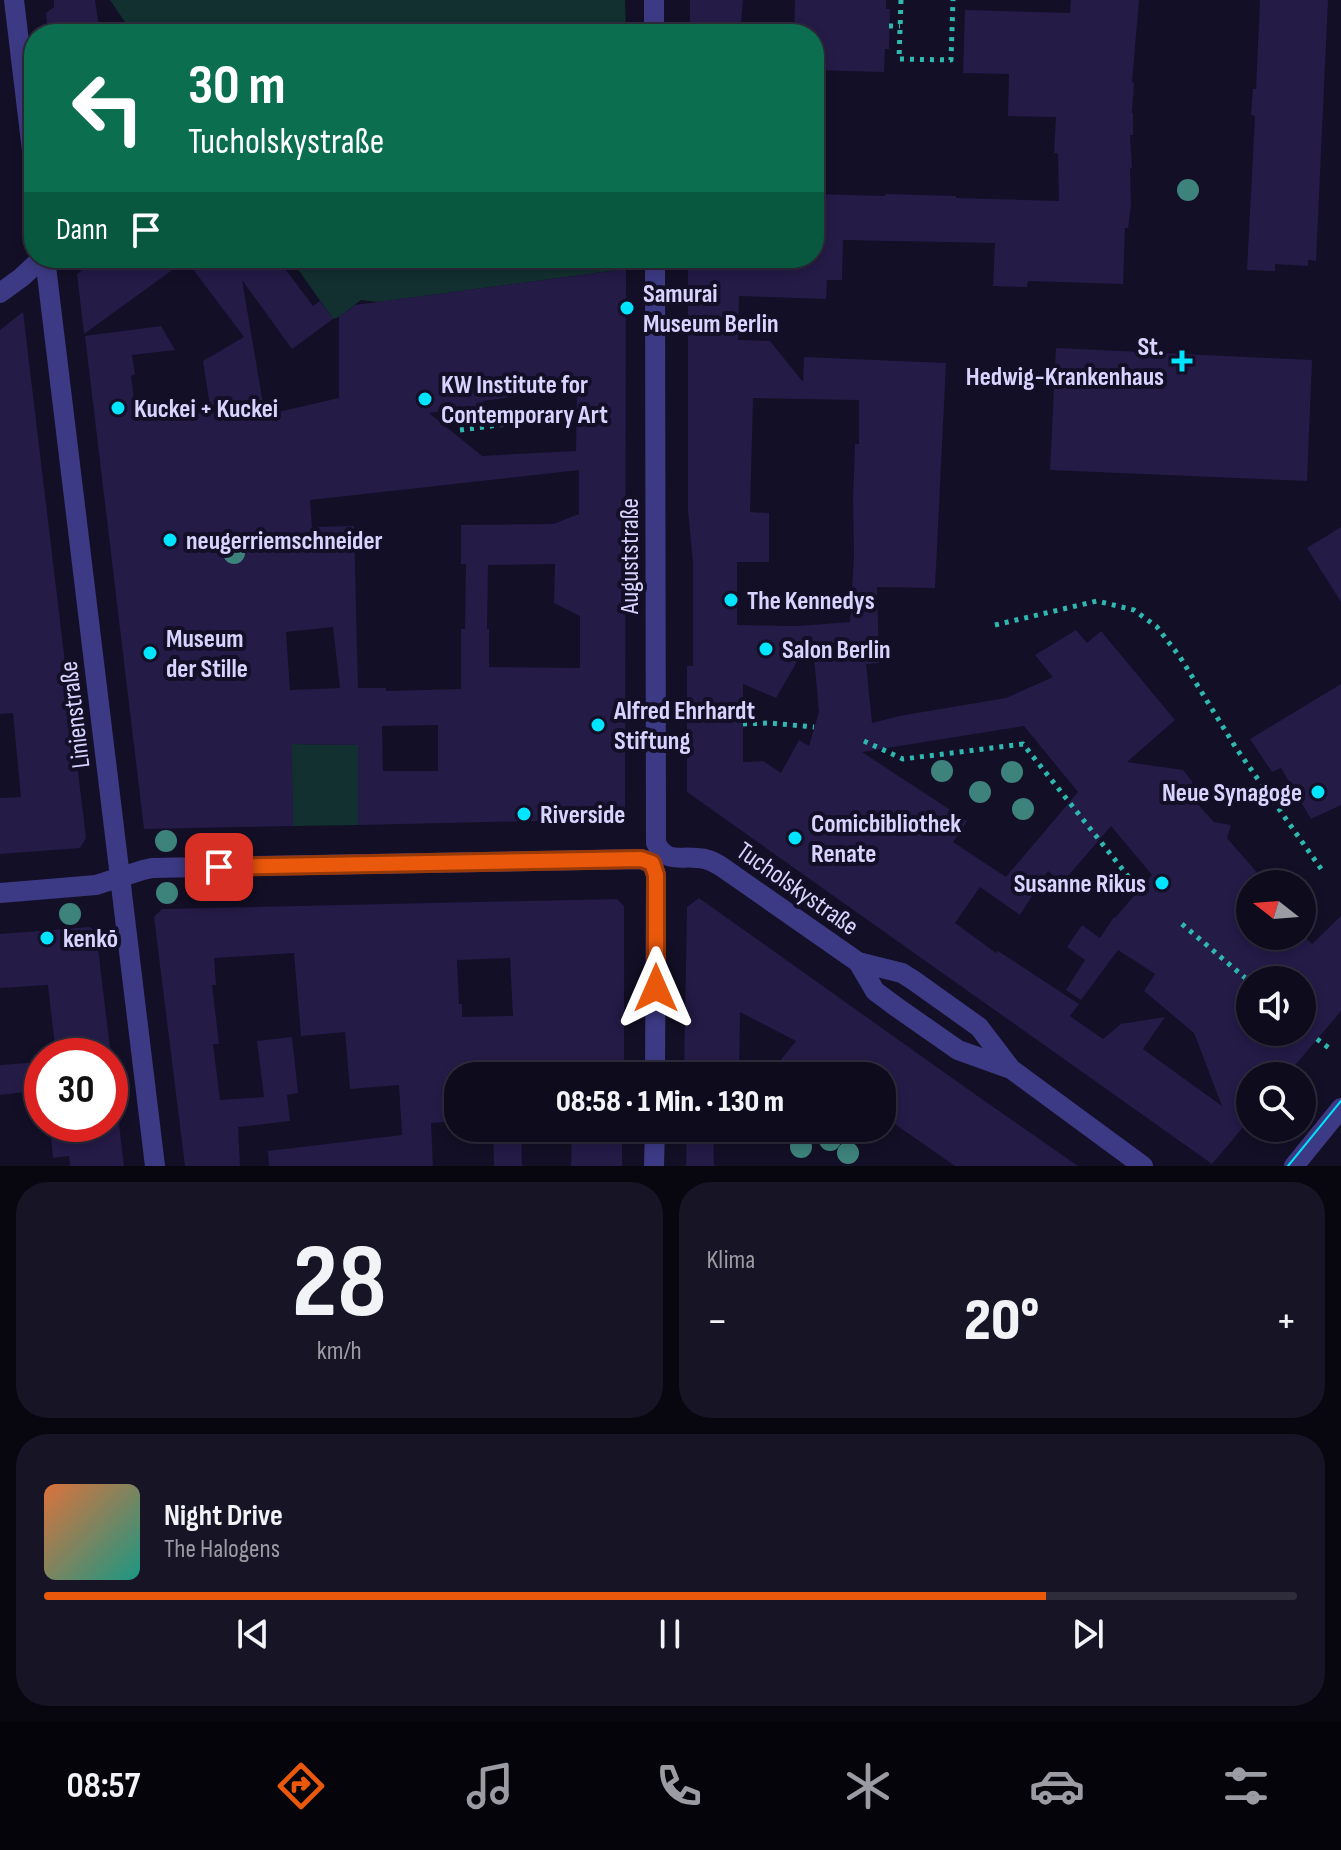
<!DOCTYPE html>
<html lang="de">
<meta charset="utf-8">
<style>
:root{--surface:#0e0b1c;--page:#171425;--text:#f1f3f6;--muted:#9b9ba3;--line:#2e2b3b;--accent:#ea580c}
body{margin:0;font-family:"Sofia Sans Condensed",sans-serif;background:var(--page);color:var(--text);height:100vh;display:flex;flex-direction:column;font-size:30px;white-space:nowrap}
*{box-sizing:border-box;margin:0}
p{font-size:26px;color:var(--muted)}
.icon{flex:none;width:44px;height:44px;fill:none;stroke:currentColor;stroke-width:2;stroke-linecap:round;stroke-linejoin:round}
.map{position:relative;height:1166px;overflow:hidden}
.side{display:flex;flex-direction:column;gap:16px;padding:16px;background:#08060f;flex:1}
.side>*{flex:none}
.guide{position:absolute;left:24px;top:24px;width:800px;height:244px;border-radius:32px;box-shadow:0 4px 12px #0003,0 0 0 2px var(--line);background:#0b6e4f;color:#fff;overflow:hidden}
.needle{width:52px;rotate:287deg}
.buttons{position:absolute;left:1236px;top:870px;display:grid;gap:16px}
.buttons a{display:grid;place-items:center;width:80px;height:80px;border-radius:50%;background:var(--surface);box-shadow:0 4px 12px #0003,0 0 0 2px var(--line);font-size:40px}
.speed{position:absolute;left:24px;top:1038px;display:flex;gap:16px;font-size:40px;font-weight:700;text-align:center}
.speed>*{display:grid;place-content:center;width:104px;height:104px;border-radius:50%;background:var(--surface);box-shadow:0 4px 12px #0003,0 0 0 2px var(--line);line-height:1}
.speed .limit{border:12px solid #d22;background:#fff;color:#111}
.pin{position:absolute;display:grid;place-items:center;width:68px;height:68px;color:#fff;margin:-34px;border-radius:16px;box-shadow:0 4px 12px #0006}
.me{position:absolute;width:88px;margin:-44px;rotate:0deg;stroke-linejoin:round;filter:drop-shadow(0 0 6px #0008)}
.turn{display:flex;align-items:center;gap:28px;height:168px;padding:0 32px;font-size:36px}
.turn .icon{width:104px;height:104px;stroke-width:2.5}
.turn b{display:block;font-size:56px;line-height:68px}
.then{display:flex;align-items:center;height:76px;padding:0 32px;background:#0003;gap:16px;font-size:30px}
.big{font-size:60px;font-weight:800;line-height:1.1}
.side .tile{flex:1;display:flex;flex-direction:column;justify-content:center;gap:12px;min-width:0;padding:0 28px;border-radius:32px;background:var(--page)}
.side .dial{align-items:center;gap:0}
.dial b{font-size:104px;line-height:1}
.song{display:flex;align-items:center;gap:24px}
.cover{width:96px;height:96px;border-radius:12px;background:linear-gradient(135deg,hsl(20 70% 55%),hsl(170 70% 35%))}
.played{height:8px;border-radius:4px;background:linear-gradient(90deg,var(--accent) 80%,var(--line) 80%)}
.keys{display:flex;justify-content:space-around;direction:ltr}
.heat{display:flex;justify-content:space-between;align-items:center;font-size:44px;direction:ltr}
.side .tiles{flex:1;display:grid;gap:16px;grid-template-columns:1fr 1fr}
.tile:last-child{grid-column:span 2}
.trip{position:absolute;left:444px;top:1062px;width:452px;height:80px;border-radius:32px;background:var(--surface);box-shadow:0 4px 12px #0003,0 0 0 2px var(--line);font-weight:800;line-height:80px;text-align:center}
.dock{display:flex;height:128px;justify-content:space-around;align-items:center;background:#06040b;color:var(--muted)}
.dock .icon{width:56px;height:56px}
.dock .active{color:var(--accent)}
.dock b{font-size:36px;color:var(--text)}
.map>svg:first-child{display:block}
.green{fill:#12302f}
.building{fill:#241b47;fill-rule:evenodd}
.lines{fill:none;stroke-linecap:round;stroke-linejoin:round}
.path{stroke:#2fb8b0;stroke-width:5;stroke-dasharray:4 6;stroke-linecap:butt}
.minor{stroke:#3d3a85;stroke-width:20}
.tertiary{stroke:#3d3a85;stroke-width:20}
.tram{stroke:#00e5ff;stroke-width:2}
.tree{fill:#3d827b}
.route-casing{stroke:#983908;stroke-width:20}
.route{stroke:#ea580c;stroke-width:14}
.poi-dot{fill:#00e5ff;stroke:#130f26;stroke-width:3}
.labels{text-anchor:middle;stroke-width:8;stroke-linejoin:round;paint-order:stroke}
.poi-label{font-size:26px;font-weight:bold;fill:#d9d4ff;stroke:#130f26;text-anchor:start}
.street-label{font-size:26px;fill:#d9d4ff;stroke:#130f26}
</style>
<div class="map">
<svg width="1341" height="1166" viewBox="0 0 1341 1166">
<rect width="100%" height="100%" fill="#130f26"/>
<!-- green -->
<path class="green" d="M110 0H625L626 30C603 30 561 24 541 34H133Z
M290 258H626V269L379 302 361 300 339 317 333 319Z
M291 744 358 745V825L293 826Z"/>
<!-- building -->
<path class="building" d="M54 0H95L100 34H48L46 13 54 7Z
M690 0H743L740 34H690Z
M795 0H886V9H890L889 49H885L884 72 814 70V34H794Z
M1071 0H1139L1132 82 1134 83 1132 113H1133V135H1130L1132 168H1130L1131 205 1128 228H1125L1123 284 1028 281 1027 287 993 286 995 243 843 240 842 280H827L826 299 739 296 738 340 770 341 803 382 804 357 946 363 935 588 877 587 879 663 866 664 872 723 899 716 1006 698 1053 677 1035 655 1076 630 1087 643 1101 631 1175 720 1127 762 1183 770 1192 781 1191 797 1214 822 1231 825 1227 838 1267 884H1249L1250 936H1304L1312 944 1341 916V1011L1286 1076H1250V1119L1212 1164 687 792V666H693V564L688 510V258H814V194L885 196V194L956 196V198L1059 201 1058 154 1054 153 1056 117 1008 116 1009 74 963 73 965 10 1070 13ZM753 398 859 400V444H855L853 500 854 557 850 622 798 626 737 625V562H769V513L750 512ZM812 636 819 712 809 746 799 740 781 773 763 761 743 762V684L776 698ZM1024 726 1078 792 1006 877 953 842 967 821 862 752ZM1111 826 1152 875 1115 918 1114 917 1100 938 1082 925 1067 947 1085 960 1066 990 1081 1000 1118 950 1155 974 1144 991 1194 1033 1222 1106 1143 1049 1165 1017 1121 1024 1103 1039 1070 1016 1079 1004 998 951 996 953 955 923 980 887 1020 915 1048 871 1062 883ZM1250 980H1302V1032H1250Z
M1260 0H1328L1316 261 1308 260V266L1275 264V271L1247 270 1255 116 1251 115 1253 89H1256Z
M99 258H277L313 306 320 301 333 319 292 349 242 280 265 415 339 398V317L355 305 626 269 625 819 358 825V745L292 744 293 826 144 829 85 336 161 326 175 350 132 355 135 374 131 376 136 414 210 406 203 361 244 337 186 260 84 334 77 274ZM577 388 576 451 482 456 429 413 484 406 483 401ZM579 470V514L553 524 461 525V564H466L465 629H461V689L386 691V688H358L354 526 312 527 310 500ZM555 564 554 603 580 616V668L489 667V629H487L488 565ZM333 627 340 688 290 690 286 632ZM438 725V771H383L382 726Z
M23 312 86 838 80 848 0 854V798L21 797 13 713 0 714V330Z
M1056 348 1312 360 1307 481 1050 470Z
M1341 527V602L1307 548Z
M1341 684V805L1311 819 1281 768 1272 772 1250 739Z
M699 898 969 1090 1078 1166H955L882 1115V1076H768L796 1041 740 1012 739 1076H684L687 907Z
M617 899 624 906V1076H458V1121L431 1123 433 1166H269L268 1151 402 1135 399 1085 350 1089 345 1032 301 1036 294 953 214 958 216 985H212L219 1044H213L220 1100 264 1097 257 1041 292 1037 298 1093 287 1095 290 1121 238 1127 240 1166H185L154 917 162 909ZM510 958 513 1016 462 1017V1004H459L457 960Z
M90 927 96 932 111 1056H56L48 985 0 988V934Z
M42 1062V1090L0 1095V1065Z
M68 1124H119L124 1166H70L69 1156 53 1158 51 1137 69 1135Z
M493 1128H521L522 1166H494Z
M572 1128H622V1166H571Z
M687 1128H713L714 1166H686Z"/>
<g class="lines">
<!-- path -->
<path class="path" d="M901 0 899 59 951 60 953 0
M889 26H900
M460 430 576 415
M995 625 1097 601 1134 610 1157 627 1180 657 1236 748 1324 873
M743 724 769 723 814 727
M864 741 903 759 1023 744 1139 890
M1182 924 1250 982
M1317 1039 1333 1051"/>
<!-- minor -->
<path class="minor" d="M14 0 34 167
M654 0V34
M45 258 155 1166
M655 258 656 843C666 863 678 856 697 858 707 858 714 862 722 867L858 962 902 973 913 980 979 1027 1011 1069
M0 293 22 277 42 258
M0 893 96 885 143 870 152 868 641 859 652 863 656 875 655 1076
M858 962 875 991 895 1006 958 1050 1011 1069 1143 1166
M654 1166 655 1128"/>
<!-- tertiary -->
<path class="tertiary" d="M1294 1166 1341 1108"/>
<!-- tram -->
<path class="tram" d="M1288 1166 1341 1101"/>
</g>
<!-- trees -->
<g class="tree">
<circle cx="1188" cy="190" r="11"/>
<circle cx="234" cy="553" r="11"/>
<circle cx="942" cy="771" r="11"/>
<circle cx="1012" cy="772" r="11"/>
<circle cx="980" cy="792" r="11"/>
<circle cx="1023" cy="809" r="11"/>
<circle cx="166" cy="841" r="11"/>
<circle cx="167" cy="893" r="11"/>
<circle cx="70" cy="914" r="11"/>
<circle cx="830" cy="1140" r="11"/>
<circle cx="801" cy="1147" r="11"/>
<circle cx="848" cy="1153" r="11"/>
</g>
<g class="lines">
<defs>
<path id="route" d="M219 867 641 859 652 863 656 875V988"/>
</defs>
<!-- route casing -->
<use href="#route" class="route-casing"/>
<!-- route -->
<use href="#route" class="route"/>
</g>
<!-- markers -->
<g class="poi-dot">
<circle cx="627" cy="308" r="8"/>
<path d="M1178 349h8v8h8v8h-8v8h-8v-8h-8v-8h8z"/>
<circle cx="425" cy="399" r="8"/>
<circle cx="118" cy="408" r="8"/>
<circle cx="170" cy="540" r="8"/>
<circle cx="731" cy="600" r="8"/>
<circle cx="766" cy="649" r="8"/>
<circle cx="150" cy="653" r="8"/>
<circle cx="598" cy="725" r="8"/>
<circle cx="1318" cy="792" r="8"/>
<circle cx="524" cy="814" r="8"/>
<circle cx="795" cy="838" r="8"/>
<circle cx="1162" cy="883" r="8"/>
<circle cx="47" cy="938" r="8"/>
</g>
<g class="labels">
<!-- poi labels -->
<g class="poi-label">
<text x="643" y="302">Samurai<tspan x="643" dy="30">Museum Berlin</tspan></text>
<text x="1164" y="355" text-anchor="end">St.<tspan x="1164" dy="30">Hedwig-Krankenhaus</tspan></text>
<text x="441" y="393">KW Institute for<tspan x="441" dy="30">Contemporary Art</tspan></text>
<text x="134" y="417">Kuckei + Kuckei</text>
<text x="186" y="549">neugerriemschneider</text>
<text x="747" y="609">The Kennedys</text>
<text x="166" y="647">Museum<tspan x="166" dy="30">der Stille</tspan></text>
<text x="782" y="658">Salon Berlin</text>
<text x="614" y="719">Alfred Ehrhardt<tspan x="614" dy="30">Stiftung</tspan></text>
<text x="1302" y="801" text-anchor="end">Neue Synagoge</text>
<text x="540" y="823">Riverside</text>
<text x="811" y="832">Comicbibliothek<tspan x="811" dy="30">Renate</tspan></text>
<text x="1146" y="892" text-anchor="end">Susanne Rikus</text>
<text x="63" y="947">kenkō</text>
</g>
<!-- street labels -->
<g class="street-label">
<text transform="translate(629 556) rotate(-90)" y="9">Auguststraße</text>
<text transform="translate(74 715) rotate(-97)" y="9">Linienstraße</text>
<text transform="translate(798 888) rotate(35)" y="9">Tucholskystraße</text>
</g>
</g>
</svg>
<div class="buttons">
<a><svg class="needle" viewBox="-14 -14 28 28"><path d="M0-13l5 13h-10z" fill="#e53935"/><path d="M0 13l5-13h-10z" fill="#9b9ba3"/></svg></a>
<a><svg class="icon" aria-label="sound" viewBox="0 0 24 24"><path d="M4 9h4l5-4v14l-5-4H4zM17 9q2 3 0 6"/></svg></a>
<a><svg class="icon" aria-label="search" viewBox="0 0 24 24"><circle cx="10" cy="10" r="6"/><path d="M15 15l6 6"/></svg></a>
</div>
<div class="speed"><div class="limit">30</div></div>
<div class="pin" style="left:219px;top:867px;background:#d93025"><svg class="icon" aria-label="arrive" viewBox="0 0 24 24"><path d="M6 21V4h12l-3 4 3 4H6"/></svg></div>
<svg class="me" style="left:656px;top:988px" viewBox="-20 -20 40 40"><path d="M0-17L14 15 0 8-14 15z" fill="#ea580c" stroke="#fff" stroke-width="4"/></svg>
<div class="trip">08:58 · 1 Min. · 130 m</div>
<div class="guide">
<div class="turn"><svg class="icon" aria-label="left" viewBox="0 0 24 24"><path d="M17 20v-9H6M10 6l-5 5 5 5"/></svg><div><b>30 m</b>Tucholskystraße</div></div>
<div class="then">Dann<svg class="icon" aria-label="arrive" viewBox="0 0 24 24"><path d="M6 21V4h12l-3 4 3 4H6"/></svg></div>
</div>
</div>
<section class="side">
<div class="tiles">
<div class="tile dial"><b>28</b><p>km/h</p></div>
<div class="tile"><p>Klima</p>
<div class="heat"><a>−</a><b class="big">20°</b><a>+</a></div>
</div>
<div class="tile">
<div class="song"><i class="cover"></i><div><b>Night Drive</b><p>The Halogens</p></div></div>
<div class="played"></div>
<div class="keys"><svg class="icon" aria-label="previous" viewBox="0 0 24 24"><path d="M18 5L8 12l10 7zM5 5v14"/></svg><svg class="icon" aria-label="pause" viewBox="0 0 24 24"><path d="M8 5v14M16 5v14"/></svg><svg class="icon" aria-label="next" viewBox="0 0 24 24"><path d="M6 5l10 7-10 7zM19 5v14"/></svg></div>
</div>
</div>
</section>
<nav class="dock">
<b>08:57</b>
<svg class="icon active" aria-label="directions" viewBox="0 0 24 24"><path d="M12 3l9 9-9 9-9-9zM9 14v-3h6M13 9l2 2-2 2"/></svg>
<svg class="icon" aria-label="music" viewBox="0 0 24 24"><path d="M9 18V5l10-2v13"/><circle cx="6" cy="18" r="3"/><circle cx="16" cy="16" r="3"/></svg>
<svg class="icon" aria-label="phone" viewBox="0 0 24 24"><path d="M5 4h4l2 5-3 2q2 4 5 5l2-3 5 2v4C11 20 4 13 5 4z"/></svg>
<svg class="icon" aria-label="climate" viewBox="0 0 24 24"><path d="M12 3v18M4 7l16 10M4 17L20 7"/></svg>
<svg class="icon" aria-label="car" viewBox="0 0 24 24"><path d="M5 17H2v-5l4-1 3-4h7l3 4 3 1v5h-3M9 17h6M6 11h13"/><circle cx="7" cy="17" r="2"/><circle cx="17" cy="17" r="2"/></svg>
<svg class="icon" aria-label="filters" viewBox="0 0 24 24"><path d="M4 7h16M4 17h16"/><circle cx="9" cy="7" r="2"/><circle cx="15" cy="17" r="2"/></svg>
</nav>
